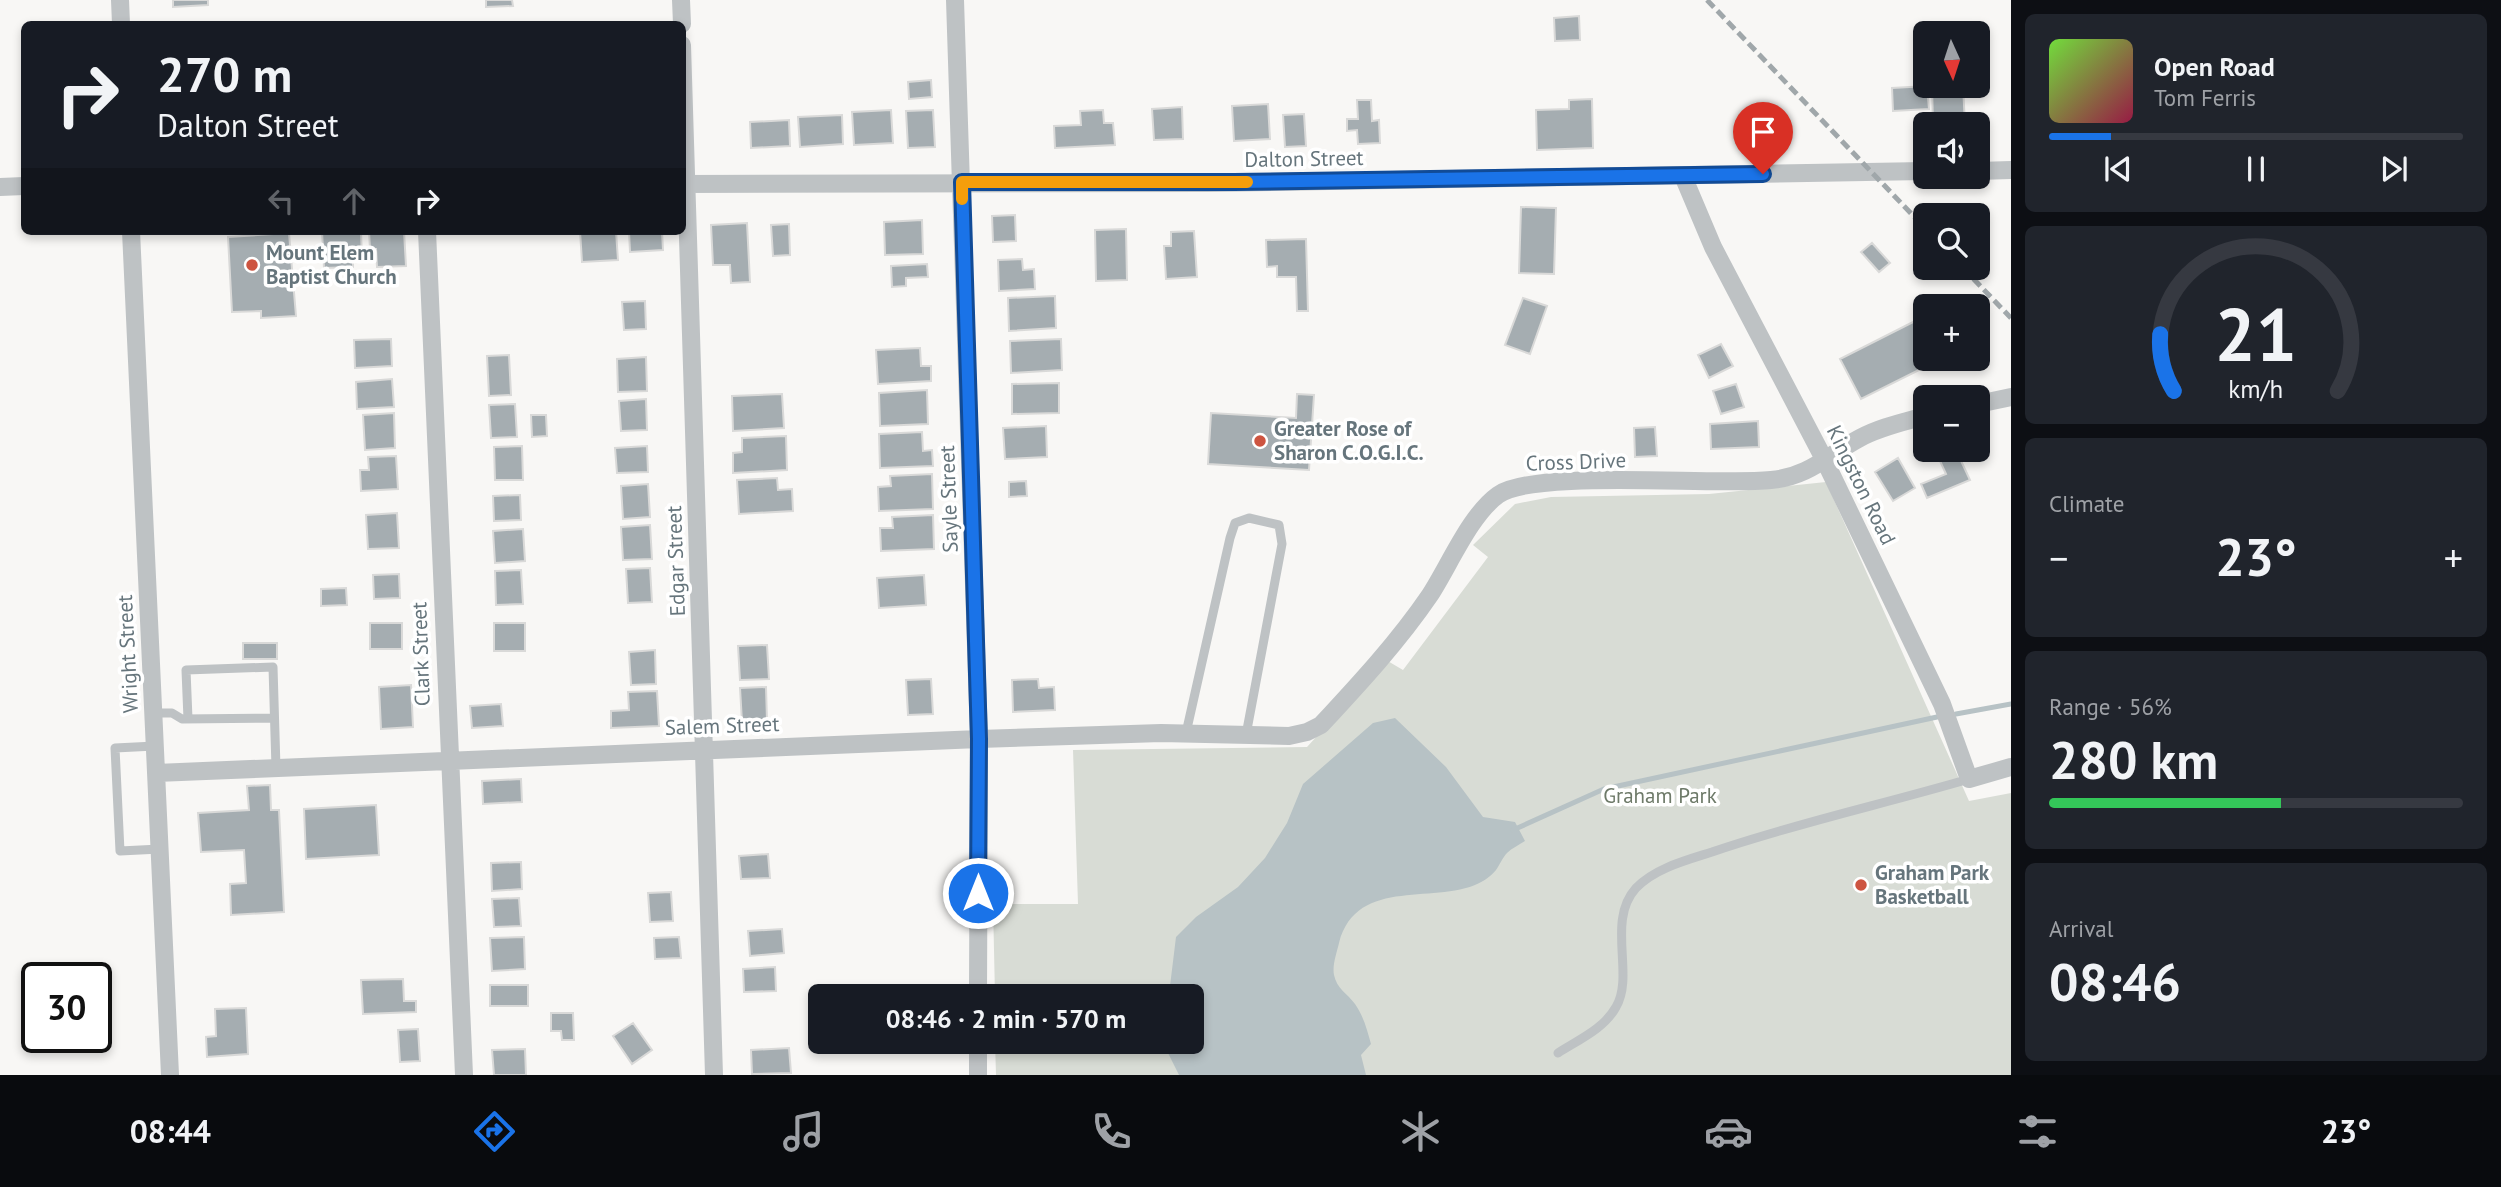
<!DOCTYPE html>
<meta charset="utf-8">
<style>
:root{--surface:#171b24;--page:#20242c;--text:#f1f3f6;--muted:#9ea1a6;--line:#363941;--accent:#1a73e8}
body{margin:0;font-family:"PT Sans",sans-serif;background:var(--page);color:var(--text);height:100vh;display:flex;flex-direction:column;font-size:26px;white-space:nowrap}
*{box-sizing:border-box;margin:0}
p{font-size:23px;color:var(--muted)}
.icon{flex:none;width:38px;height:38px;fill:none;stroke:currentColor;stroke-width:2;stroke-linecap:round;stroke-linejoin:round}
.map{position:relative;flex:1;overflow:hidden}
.drawer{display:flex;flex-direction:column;gap:14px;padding:14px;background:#0d0f14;width:490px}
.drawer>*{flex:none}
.top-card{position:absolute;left:21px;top:21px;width:665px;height:214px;border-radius:10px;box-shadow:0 4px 10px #0003;background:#171b24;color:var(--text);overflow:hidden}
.needle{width:46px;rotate:177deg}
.controls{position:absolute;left:1913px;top:21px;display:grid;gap:14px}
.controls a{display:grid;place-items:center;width:77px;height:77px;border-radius:10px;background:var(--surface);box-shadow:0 4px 10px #0003;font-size:35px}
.speed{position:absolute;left:21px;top:962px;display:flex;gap:14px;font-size:35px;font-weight:700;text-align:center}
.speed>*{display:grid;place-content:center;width:91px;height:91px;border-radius:50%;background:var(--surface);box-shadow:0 4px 10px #0003;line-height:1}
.speed .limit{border:4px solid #111;border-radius:10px;background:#fff;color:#111}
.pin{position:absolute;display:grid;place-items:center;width:60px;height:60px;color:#fff;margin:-72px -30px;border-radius:50% 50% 50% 0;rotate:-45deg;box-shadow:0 0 7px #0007}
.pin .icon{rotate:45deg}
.me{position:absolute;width:77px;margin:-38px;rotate:0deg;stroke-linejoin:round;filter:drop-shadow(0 0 5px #0008)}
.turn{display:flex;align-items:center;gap:24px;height:147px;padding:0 21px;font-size:32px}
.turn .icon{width:91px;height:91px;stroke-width:2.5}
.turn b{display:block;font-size:49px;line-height:60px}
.lanes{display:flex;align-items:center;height:66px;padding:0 21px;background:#0003;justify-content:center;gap:35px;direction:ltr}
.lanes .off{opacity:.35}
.big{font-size:52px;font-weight:700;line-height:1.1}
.drawer .tile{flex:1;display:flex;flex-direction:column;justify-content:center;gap:10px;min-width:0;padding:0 24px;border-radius:10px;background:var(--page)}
.drawer .dial{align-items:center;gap:0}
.dial svg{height:182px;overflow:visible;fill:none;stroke:var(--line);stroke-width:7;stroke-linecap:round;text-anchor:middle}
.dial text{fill:var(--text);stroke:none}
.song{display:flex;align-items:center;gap:21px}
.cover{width:84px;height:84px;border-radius:10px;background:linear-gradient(135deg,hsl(100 70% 55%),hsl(340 70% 35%))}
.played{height:7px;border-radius:4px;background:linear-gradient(90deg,var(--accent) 15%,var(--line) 15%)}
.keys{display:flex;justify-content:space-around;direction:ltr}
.heat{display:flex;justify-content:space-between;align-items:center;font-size:38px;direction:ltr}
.charge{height:10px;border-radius:5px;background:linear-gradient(90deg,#34c759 56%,var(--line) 0)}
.trip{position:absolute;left:808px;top:984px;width:396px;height:70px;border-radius:10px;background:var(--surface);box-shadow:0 4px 10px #0003;font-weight:700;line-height:70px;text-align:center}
.dock{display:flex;height:112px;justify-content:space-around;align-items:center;background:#090b0e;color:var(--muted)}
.dock .icon{width:49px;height:49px}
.dock .active{color:var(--accent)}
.dock b{font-size:32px;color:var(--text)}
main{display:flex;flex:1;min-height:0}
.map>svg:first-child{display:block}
.green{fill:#d8dcd5}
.water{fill:#b7c2c5}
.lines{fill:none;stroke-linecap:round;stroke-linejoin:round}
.stream{stroke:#b7c2c5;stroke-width:5}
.building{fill:#a5adb1;stroke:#d9d9d8;stroke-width:2}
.service{stroke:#bec2c4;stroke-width:9}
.minor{stroke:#bec2c4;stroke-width:18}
.rail{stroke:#a0a7aa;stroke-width:5;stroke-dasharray:10 5;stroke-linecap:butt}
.route-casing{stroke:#114b97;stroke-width:18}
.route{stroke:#1a73e8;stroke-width:12}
.slow{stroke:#f59e0b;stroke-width:12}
.poi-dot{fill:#cd5440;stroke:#fff;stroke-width:2.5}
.labels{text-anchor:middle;stroke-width:7;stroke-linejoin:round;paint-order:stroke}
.street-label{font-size:21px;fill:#66757c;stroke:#fff}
.poi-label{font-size:21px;font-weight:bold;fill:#66757c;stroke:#fff;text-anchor:start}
.park-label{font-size:21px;fill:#6e7a69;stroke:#fff}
</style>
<main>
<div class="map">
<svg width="2011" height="1075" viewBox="0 0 2011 1075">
<rect width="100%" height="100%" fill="#f8f7f5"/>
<!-- green -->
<path class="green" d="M1826 482 1969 801 2011 793V1075H996L995 1041H1192V996H995L993 904H1078L1073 750 1307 747 1386 660 1403 670 1488 557 1473 545 1515 504 1551 497 1709 494Z"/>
<!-- water -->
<path class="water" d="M1395 718 1446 767 1483 817 1515 822 1525 841C1519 845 1512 848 1507 853 1498 863 1500 871 1483 881 1439 907 1357 874 1339 943 1337 952 1332 965 1334 975 1337 989 1347 993 1355 1004 1364 1017 1367 1030 1371 1044L1361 1055 1366 1075H1179L1162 1041H1192V996H1165L1170 986 1176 937 1196 917 1238 887 1265 858 1287 823 1303 784 1373 723Z"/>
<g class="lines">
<!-- stream -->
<path class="stream" d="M1956 714 2011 704
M1513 830 1604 789 1937 717"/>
</g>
<!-- building -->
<path class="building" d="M173 0H208V5L173 7Z
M486 0H512L513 6 486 7Z
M1579 16 1580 40 1555 41 1554 18Z
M931 80 932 97 909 99 908 82Z
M1927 86 1929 109 1893 111 1892 88Z
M1932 86H1963L1965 124H1933Z
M1592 99 1593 148 1537 150 1536 110 1569 109V100Z
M1357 100H1371L1372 121 1379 120 1380 143 1358 144 1357 130 1347 131V119H1358Z
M1268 104 1270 139 1234 141 1232 106Z
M1182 107 1183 139 1154 140 1152 109Z
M891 110 893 143 854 145 852 112Z
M933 110 935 147 908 148 906 111Z
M1103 110 1104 123H1113L1115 145 1055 148 1054 126 1081 125 1080 111Z
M1304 114 1306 146 1285 147 1283 115Z
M842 115 843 144 800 147 798 117Z
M789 120 790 146 751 148 750 122Z
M1521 207 1556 208 1554 274 1519 273Z
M1015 215 1016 241 993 242 992 216Z
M922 220 923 254 885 255 884 222Z
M747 223 750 282 731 283 730 265H713L711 225Z
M789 224 790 255 773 256 771 225Z
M1126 229 1127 280 1096 281 1095 230Z
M322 231H361L362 259 353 260V267L324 268Z
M369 231H404L406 266 377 267 376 249H370Z
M580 231H616L618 260 582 262Z
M629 231H662L663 250 630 252Z
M1194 231 1197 277 1166 279 1164 246H1171V232Z
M289 233 296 316 261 318V311L232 312 228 237Z
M1306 239 1308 311H1297L1296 277H1277V266L1267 267 1266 240Z
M1872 243 1890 263 1879 272 1861 252Z
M1022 259 1023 270 1034 269 1035 289 999 291 998 260Z
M927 264 928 277 906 278V286L892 287 891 266Z
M1055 296 1056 328 1009 331 1008 298Z
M1523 298 1547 306 1530 354 1505 345Z
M645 301 646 329 624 330 622 302Z
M1925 316V359H1941L1861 399 1840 359Z
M391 339 392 366 355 368 354 340Z
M1061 339 1062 370 1011 373 1010 341Z
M1721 344 1733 366 1709 378 1698 355Z
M920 348 921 366H931V381L878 384 876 350Z
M509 355 511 395 489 396 487 356Z
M646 357 647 391 618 392 617 359Z
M392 379 394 407 357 409 356 382Z
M1059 383V413L1012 414V384Z
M1736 384 1744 407 1721 414 1713 391Z
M927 390 928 424 880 426 879 393Z
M782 394 784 428 733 431 732 396Z
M1297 394 1314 395 1309 470 1208 464 1211 413 1296 418Z
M646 399 647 430 621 431 619 401Z
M515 404 517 437 491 438 489 405Z
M394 413 395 448 365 450 363 415Z
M531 415H546L547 436 532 437Z
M1758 421 1759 447 1711 449 1710 424Z
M1046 426 1047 457 1005 459 1003 428Z
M1655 427 1657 456 1635 457 1634 428Z
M922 432 923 451 932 450 933 466 880 468 879 434Z
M786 436 787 470 733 473V453L742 452V438Z
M522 446 523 480H495L494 447Z
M647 446 648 472 617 473 615 448Z
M1935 450H1956L1970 480 1927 498 1921 484 1946 474Z
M396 456 398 489 361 491 360 470H369L368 457Z
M1898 458 1915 488 1893 501 1875 472Z
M932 474 933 509 879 511 878 487 891 486 890 476Z
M777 478 778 490 792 489 793 511 739 514 737 480Z
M1026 481 1027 496 1009 497V482Z
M648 484 650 517 623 519 621 486Z
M520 495 521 520 494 521 493 496Z
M397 513 399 548 368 549 366 515Z
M933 515 934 549 881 551 880 528H893L892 517Z
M650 525 652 559 623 560 621 527Z
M523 529 525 561 495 563 493 531Z
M650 568 652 602 628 603 626 569Z
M521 570 523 604 496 605 495 571Z
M399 574 400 598 374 599 373 575Z
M924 575 926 605 879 608 877 578Z
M346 588 347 605 321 606V589Z
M370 623H402V649H370Z
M494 623H525V651H494Z
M243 643H277V659H243Z
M767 645 769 679 740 680 738 646Z
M655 650 656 684 631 685 629 652Z
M931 679 933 714 908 715 906 680Z
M1038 679 1039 688 1054 687 1055 710 1013 712 1012 680Z
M411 685 413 727 381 729 379 687Z
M766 687 767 721 742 722 740 688Z
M657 691 659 726 611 728V711L629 710 628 692Z
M501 704 503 726 472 728 470 706Z
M521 779 522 802 483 804 482 781Z
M270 785 271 810H279L284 912 231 915 230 884 246 883 244 850 201 852 198 813 249 810 247 786Z
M376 805 379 855 306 859 304 809Z
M768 854 770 878 741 879 739 856Z
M521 862 522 889 492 891 491 863Z
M671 892 673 921 650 922 648 893Z
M519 898 521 926 494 927 492 899Z
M782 929 784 953 750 956 748 931Z
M524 937 525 969 492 971 490 938Z
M679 937 681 958 655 959 654 938Z
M775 967 776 991 744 992 743 969Z
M403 979 404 1001H416V1012L363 1014 361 980Z
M490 985H528V1006H490Z
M246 1008 248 1054 207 1057 206 1037 216 1036 215 1009Z
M551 1013H573L574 1040H562L561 1031H551Z
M633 1023 652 1050 632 1064 613 1036Z
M418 1029 420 1061 400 1062 398 1030Z
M789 1048 791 1073 752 1074 751 1050Z
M525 1049 526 1075H494L492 1050Z"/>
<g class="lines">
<!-- service -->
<path class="service" d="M153 713H172L182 719 274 718
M188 719 186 670 273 667 276 768
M1186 733 1230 538 1235 523 1249 518 1279 525 1282 544 1246 735
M155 746 115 748 120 851 160 849
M1558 1053C1578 1040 1604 1029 1616 1007 1635 975 1606 921 1636 888 1655 868 1687 860 1712 852 1796 823 1884 804 1969 779"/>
<!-- minor -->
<path class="minor" d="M120 0 121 24
M681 0 682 24
M955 0 979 739 978 996
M682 45 714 1075
M1978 171 2011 170
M1683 176 1713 247 1824 459 1942 704 1969 779 2011 767
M682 184 1207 183 1925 171
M0 187 24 186
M131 231 170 1075
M427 231 464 1075
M1978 404 2011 397
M156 773 979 739 1161 733 1289 736 1307 732 1321 725C1359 684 1398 642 1430 595 1449 566 1470 515 1498 495 1533 469 1715 486 1771 480 1808 477 1828 455 1860 438 1880 427 1904 422 1925 416
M978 1075V1041"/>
<!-- rail -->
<path class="rail" d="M1707 0 1925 228
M1963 268 2011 318"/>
</g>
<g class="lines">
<defs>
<path id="route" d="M978 893 979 739 962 182H1234L1763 174"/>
</defs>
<!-- route casing -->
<use href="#route" class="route-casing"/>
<!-- route -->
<use href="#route" class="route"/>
<!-- slow -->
<path class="slow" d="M962 199V182H1247"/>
</g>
<!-- markers -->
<g class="poi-dot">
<circle cx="252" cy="265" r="7"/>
<circle cx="1260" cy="441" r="7"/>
<circle cx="1861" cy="885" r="7"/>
</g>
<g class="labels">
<!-- street labels -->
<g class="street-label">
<text transform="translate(1304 159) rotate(-1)" y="7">Dalton Street</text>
<text transform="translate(1576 462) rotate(-2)" y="7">Cross Drive</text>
<text transform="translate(1861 485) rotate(64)" y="7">Kingston Road</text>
<text transform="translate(949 499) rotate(-92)" y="7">Sayle Street</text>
<text transform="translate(676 561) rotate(-92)" y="7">Edgar Street</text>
<text transform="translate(128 654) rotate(-93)" y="7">Wright Street</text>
<text transform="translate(421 654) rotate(-92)" y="7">Clark Street</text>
<text transform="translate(722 726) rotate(-2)" y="7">Salem Street</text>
</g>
<!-- poi labels -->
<g class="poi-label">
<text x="266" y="260">Mount Elem<tspan x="266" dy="24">Baptist Church</tspan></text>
<text x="1274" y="436">Greater Rose of<tspan x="1274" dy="24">Sharon C.O.G.I.C.</tspan></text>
<text x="1875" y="880">Graham Park<tspan x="1875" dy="24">Basketball</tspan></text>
</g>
<!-- park labels -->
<g class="park-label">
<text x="1660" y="803">Graham Park</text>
</g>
</g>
</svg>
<div class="controls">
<a><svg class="needle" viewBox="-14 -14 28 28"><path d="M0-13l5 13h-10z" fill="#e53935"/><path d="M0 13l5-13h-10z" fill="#9ea1a6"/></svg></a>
<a><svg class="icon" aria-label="sound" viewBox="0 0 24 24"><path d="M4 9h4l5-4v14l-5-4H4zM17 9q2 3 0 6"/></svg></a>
<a><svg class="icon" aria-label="search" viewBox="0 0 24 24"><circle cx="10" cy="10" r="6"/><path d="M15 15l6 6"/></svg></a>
<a>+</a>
<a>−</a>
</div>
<div class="speed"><div class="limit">30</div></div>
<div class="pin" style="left:1763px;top:174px;background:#d93025"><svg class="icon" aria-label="arrive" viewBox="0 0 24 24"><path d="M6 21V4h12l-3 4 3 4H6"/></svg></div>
<svg class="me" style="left:978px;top:893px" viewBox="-20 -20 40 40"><circle r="17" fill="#1a73e8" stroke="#fff" stroke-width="3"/><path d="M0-11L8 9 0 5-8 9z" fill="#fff"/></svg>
<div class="trip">08:46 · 2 min · 570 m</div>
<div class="top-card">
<div class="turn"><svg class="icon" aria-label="right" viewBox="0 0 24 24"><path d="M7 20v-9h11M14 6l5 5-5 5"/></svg><div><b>270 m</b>Dalton Street</div></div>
<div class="lanes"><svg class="icon off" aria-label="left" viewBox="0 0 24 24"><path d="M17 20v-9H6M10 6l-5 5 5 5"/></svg><svg class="icon off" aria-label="ahead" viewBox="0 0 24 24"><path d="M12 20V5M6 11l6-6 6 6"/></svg><svg class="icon" aria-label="right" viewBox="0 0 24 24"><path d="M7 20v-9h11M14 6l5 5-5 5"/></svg></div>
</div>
</div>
<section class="drawer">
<div class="tile">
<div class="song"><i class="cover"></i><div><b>Open Road</b><p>Tom Ferris</p></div></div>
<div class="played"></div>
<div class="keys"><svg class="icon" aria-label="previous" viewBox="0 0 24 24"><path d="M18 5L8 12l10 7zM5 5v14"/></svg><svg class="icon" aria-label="pause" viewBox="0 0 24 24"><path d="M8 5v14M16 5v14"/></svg><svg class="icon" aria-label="next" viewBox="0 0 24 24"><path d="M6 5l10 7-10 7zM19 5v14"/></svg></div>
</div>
<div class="tile dial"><svg viewBox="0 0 100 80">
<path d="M14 69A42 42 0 1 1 86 69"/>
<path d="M14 69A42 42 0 0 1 8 44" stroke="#1a73e8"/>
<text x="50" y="56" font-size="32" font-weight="700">21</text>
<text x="50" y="72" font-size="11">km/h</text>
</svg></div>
<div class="tile"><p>Climate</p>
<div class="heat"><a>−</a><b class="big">23°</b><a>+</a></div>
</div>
<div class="tile"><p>Range · 56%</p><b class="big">280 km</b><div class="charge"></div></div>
<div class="tile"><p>Arrival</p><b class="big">08:46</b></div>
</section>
</main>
<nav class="dock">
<b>08:44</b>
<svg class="icon active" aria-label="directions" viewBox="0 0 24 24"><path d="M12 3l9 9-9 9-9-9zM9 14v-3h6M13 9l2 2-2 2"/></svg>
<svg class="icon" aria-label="music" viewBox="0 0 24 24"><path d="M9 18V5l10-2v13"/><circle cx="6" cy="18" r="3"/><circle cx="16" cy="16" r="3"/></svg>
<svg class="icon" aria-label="phone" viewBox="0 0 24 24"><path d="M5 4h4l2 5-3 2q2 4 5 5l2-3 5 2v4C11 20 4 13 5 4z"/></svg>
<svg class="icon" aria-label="climate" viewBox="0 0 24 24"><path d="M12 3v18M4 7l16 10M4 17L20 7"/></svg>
<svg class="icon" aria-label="car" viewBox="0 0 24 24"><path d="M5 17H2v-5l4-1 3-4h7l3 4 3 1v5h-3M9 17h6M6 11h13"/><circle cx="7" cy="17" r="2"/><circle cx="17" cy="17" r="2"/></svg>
<svg class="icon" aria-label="filters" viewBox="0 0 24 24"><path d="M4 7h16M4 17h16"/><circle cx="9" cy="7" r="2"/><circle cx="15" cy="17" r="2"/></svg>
<b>23°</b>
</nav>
